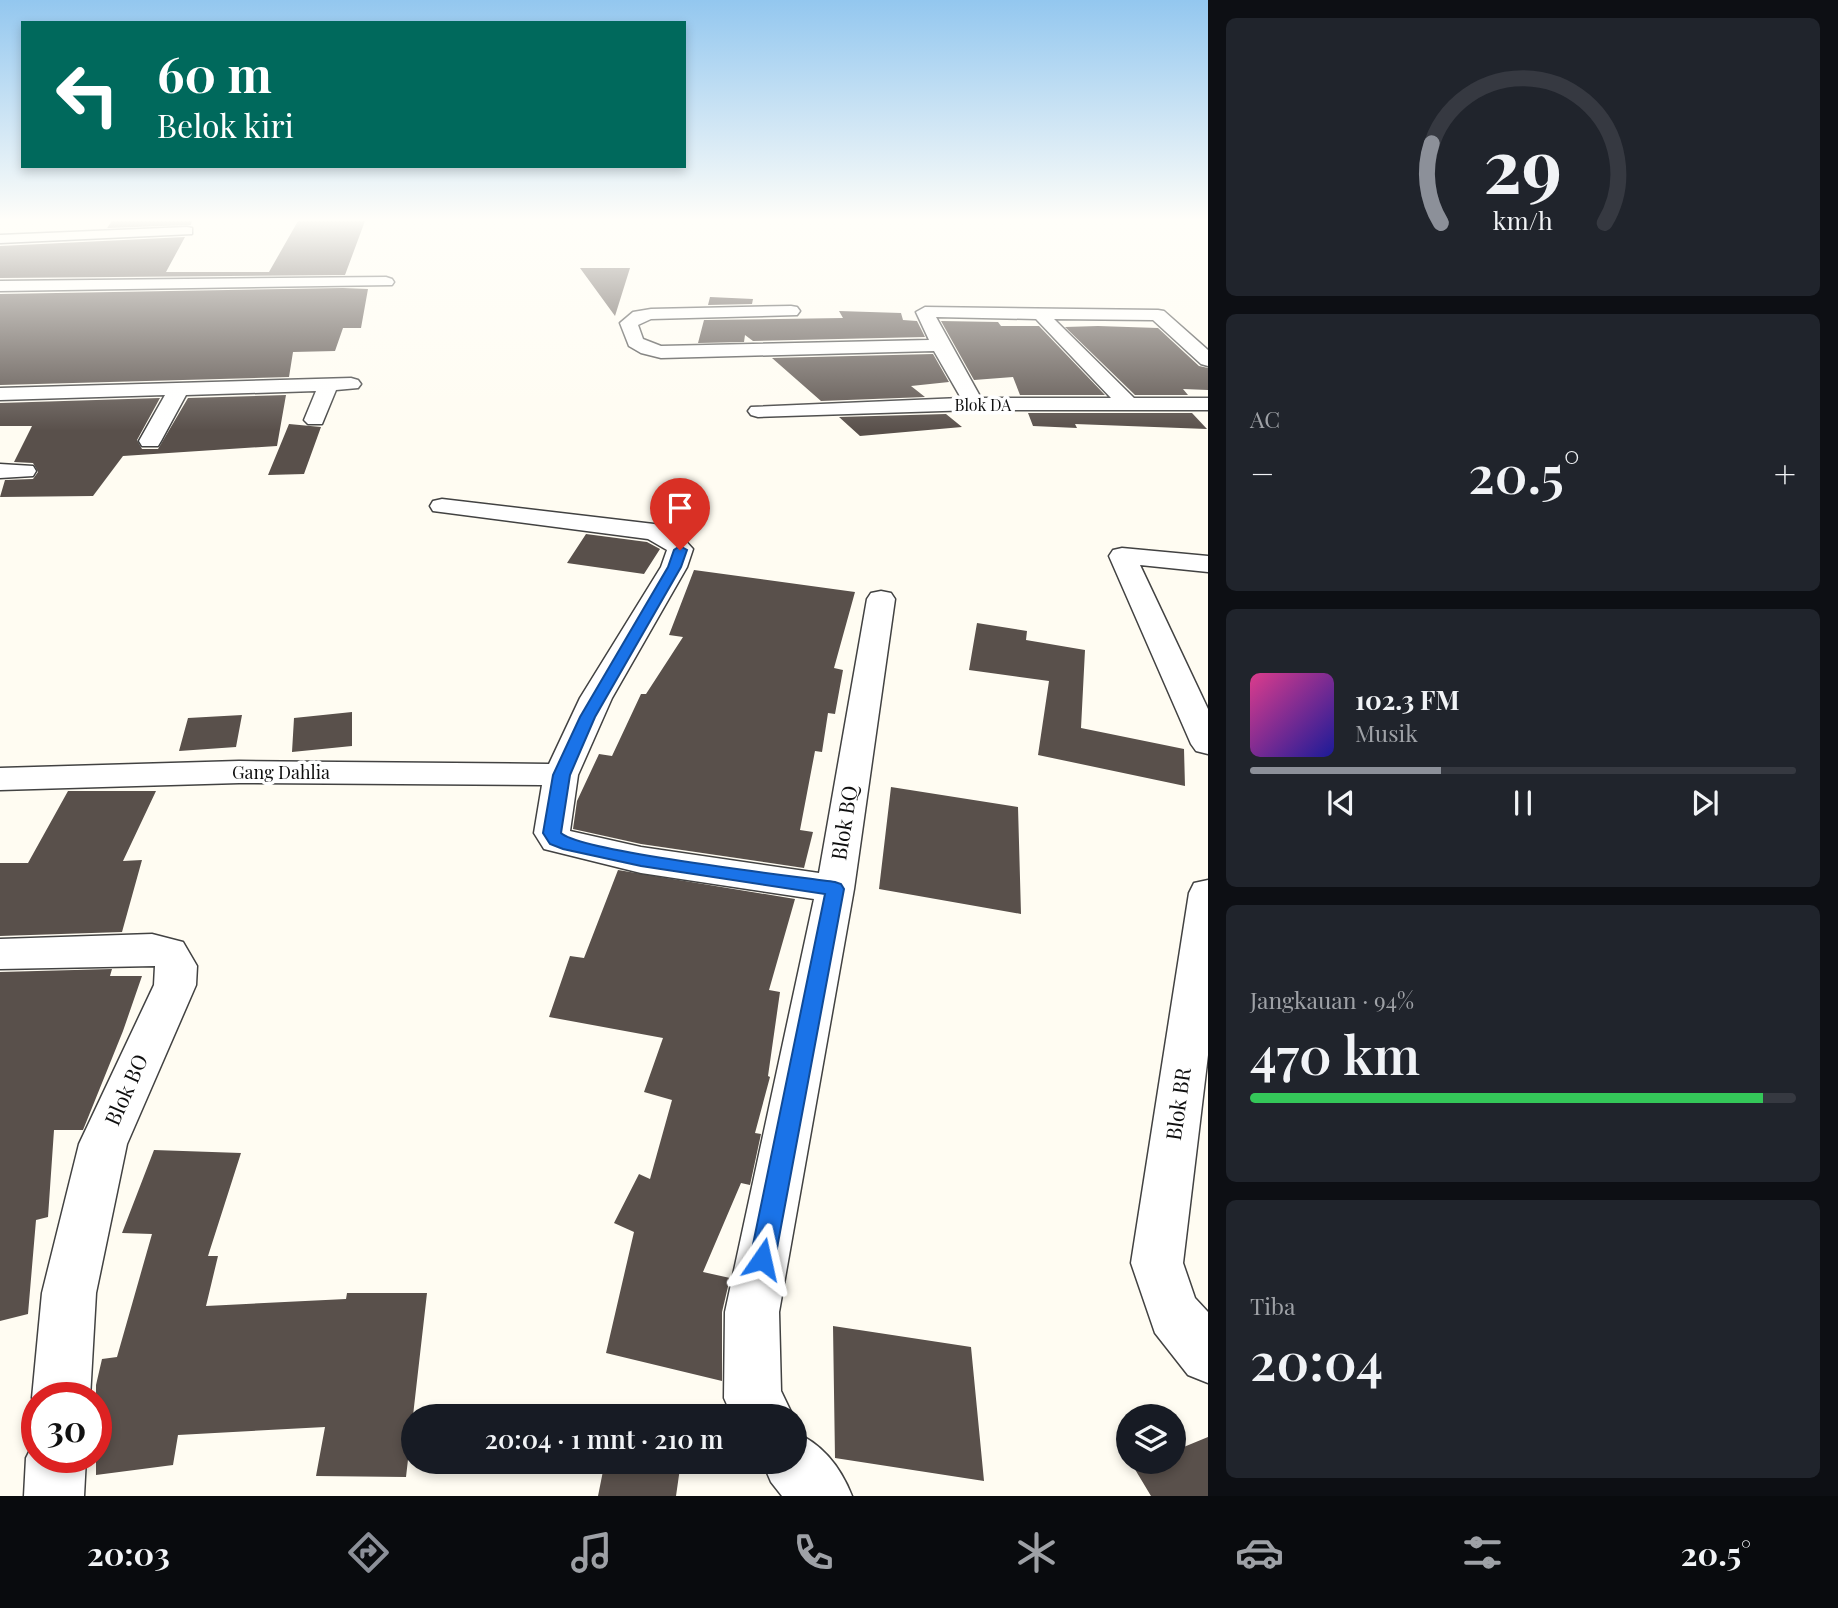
<!DOCTYPE html>
<html lang="id">
<meta charset="utf-8">
<style>
:root{--surface:#171b24;--page:#20242c;--text:#f1f3f6;--muted:#9ea1a6;--line:#363941;--accent:#8c9099}
body{margin:0;font-family:"Playfair Display",serif;background:var(--page);color:var(--text);height:100vh;display:flex;flex-direction:column;font-size:26px;white-space:nowrap}
*{box-sizing:border-box;margin:0}
p{font-size:23px;color:var(--muted)}
.icon{flex:none;width:38px;height:38px;fill:none;stroke:currentColor;stroke-width:2;stroke-linecap:round;stroke-linejoin:round}
.map{position:relative;flex:1;overflow:hidden}
.side{display:flex;flex-direction:column;gap:18px;padding:18px;background:#0d0f14;width:630px}
.side>*{flex:none}
.guide{position:absolute;left:21px;top:21px;width:665px;height:147px;border-radius:0px;box-shadow:0 4px 10px #0003;background:#00695c;color:#fff;overflow:hidden}
.tools{position:absolute;left:1116px;top:1404px;display:grid;gap:14px}
.tools a{display:grid;place-items:center;width:70px;height:70px;border-radius:50%;background:var(--surface);box-shadow:0 4px 10px #0003;font-size:35px}
.speed{position:absolute;left:21px;top:1382px;display:flex;gap:14px;font-size:35px;font-weight:700;text-align:center}
.speed>*{display:grid;place-content:center;width:91px;height:91px;border-radius:50%;background:var(--surface);box-shadow:0 4px 10px #0003;line-height:1}
.speed .limit{border:10px solid #d22;background:#fff;color:#111}
.pin{position:absolute;display:grid;place-items:center;width:60px;height:60px;color:#fff;margin:-72px -30px;border-radius:50% 50% 50% 0;rotate:-45deg;box-shadow:0 0 7px #0007}
.pin .icon{rotate:45deg}
.me{position:absolute;width:77px;margin:-38px;rotate:11deg;stroke-linejoin:round;filter:drop-shadow(0 0 5px #0008)}
.turn{display:flex;align-items:center;gap:24px;height:147px;padding:0 21px;font-size:32px}
.turn .icon{width:91px;height:91px;stroke-width:2.5}
.turn b{display:block;font-size:49px;line-height:60px}
.big{font-size:52px;font-weight:600;line-height:1.1}
.side .widget{flex:1;display:flex;flex-direction:column;justify-content:center;gap:10px;min-width:0;padding:0 24px;border-radius:10px;background:var(--page)}
.side .dial{align-items:center;gap:0}
.dial svg{height:182px;overflow:visible;fill:none;stroke:var(--line);stroke-width:7;stroke-linecap:round;text-anchor:middle}
.dial text{fill:var(--text);stroke:none}
.song{display:flex;align-items:center;gap:21px}
.cover{width:84px;height:84px;border-radius:10px;background:linear-gradient(135deg,hsl(330 70% 55%),hsl(240 70% 35%))}
.played{height:7px;border-radius:4px;background:linear-gradient(90deg,var(--accent) 35%,var(--line) 35%)}
.keys{display:flex;justify-content:space-around;direction:ltr}
.heat{display:flex;justify-content:space-between;align-items:center;font-size:38px;direction:ltr}
.charge{height:10px;border-radius:5px;background:linear-gradient(90deg,#34c759 94%,var(--line) 0)}
.trip{position:absolute;left:401px;top:1404px;width:406px;height:70px;border-radius:35px;background:var(--surface);box-shadow:0 4px 10px #0003;font-weight:600;line-height:70px;text-align:center}
.tabs{display:flex;height:112px;justify-content:space-around;align-items:center;background:#090b0e;color:var(--muted)}
.tabs .icon{width:49px;height:49px}
.tabs .current{color:var(--accent)}
.tabs b{font-size:32px;color:var(--text)}
main{display:flex;flex:1;min-height:0}
.map>svg:first-child{display:block}
.building{fill:#59504b}
.lines{fill:none;stroke-linecap:round;stroke-linejoin:round}
.minor-casing{stroke:#424242;stroke-width:3}
.minor{fill:#fff;fill-rule:evenodd}
.route{fill:#1a73e8;stroke:#114b97;stroke-width:2}
.labels{text-anchor:middle;stroke-width:7;stroke-linejoin:round;paint-order:stroke}
.far-street-label{font-size:16px;fill:#0f0f0f;stroke:#fff}
.street-label{font-size:18px;fill:#0f0f0f;stroke:#fff}
.near-street-label{font-size:21px;fill:#0f0f0f;stroke:#fff}
</style>
<main>
<div class="map">
<svg width="1208" height="1496" viewBox="0 0 1208 1496">
<rect width="100%" height="100%" fill="#fffcf2"/>
<!-- building -->
<path class="building" d="M112 221H192L191 225 107 228Z
M298 221H365L345 275 0 278V246L185 237 166 272H269Z
M580 268H630L615 316Z
M343 288 368 289 361 328H343L335 351 293 352 289 377 0 385V294Z
M710 297 753 299 752 304 708 305Z
M839 311 901 313 903 320 917 321 925 337 753 341 745 335 744 342 698 343 704 320 843 318Z
M941 321 998 322 1001 326H1039L1105 395H1020L1013 377 974 380Z
M1098 326 1158 328 1199 366 1208 368V390L1183 389 1188 395H1135L1065 327Z
M933 354 949 382 911 386 925 397 821 401 772 358Z
M286 395 277 446 123 456 93 496 0 497 5 480 33 479 38 472 33 463 14 462 32 426H0V403L160 398 137 440 142 449H158L188 398Z
M1028 413H1192L1207 429 1075 424 1077 428 1033 426Z
M946 414 962 427 860 436 839 417Z
M289 424 321 427 304 474 268 475Z
M586 534 647 542 660 549 644 574 567 563Z
M694 570 855 592 834 668 843 670 835 714 828 713 822 752 815 751 800 830 813 832 804 868 641 844 573 829 577 801 599 754 612 756 641 694H646L683 637 669 635Z
M977 623 1027 631 1026 640 1085 650 1081 728 1184 749 1185 786 1038 755 1049 681 969 670Z
M352 712V746L292 752 294 718Z
M242 715 236 747 179 751 188 718Z
M891 787 1018 807 1021 914 879 889Z
M68 791H156L123 861 142 860 122 932 0 936V863H28Z
M618 870 795 899 769 990 780 992 768 1076 770 1077 755 1133 761 1134 750 1185 741 1183 703 1272 730 1278 722 1312V1381L606 1353 634 1232 614 1223 639 1174 650 1179 672 1100 644 1092 663 1038 549 1017 570 956 584 958Z
M112 969 110 976H142L123 1031 83 1130H54L48 1217 36 1220 28 1314 0 1321V972Z
M154 1150 241 1153 208 1256H218L206 1306 346 1299 347 1293H427L406 1477 316 1476 325 1427 178 1435 173 1465 96 1475V1385L102 1359 117 1357 152 1234 122 1233Z
M833 1326 971 1347 984 1481 835 1458Z
M1208 1437V1496H1151L1130 1461H1174V1451Z
M605 1461H681L676 1496H598Z"/>
<g class="lines">
<defs>
<path id="minor" d="M187 227 192 228V234L0 243V235Z
M386 277 392 279 394 282 392 285 0 291V281Z
M791 306 797 307 800 311 797 315 651 319 638 325 643 339 661 346 929 340 916 312 925 307 1158 310 1164 311 1208 350V366L1201 364 1153 320 1054 319 1134 398H1208V410H974L758 417 751 415 748 411 751 407 961 398 934 351 661 358 641 353 629 346 620 323 633 312 651 309ZM936 317 1036 319 1111 398H981Z
M351 378 358 380 361 384 358 388 336 390 322 424H308L304 420 316 391 186 395 161 441 158 446H142L139 441 165 395 0 400V388Z
M0 464 33 466 36 471 33 476 0 478Z
M442 499 654 524 681 536 693 549 687 567 612 698 578 775 570 831 641 847 819 873 867 599 871 593 881 591 891 593 895 599 854 889 779 1312 781 1391 793 1416H732L724 1398 725 1312 814 899 641 873 544 849 534 833 542 785 239 783 0 790V768L239 761 549 764 580 698 661 567 667 550 648 539 433 511 430 506 433 501Z
M1122 548 1208 556V572L1140 565 1208 709V754L1196 751 1191 744 1109 556 1113 550Z
M1208 880V1055L1183 1263 1195 1298 1208 1312V1383L1188 1375 1155 1333 1131 1263 1189 893 1194 883Z
M152 934 183 942 197 966 196 985 127 1144 96 1293 90 1398H37V1409L32 1398 42 1293 79 1144 154 985 155 966 0 969V939Z
M794 1432C823 1444 841 1468 852 1496H782L771 1482 762 1461H794Z
M37 1436V1458H86L84 1496H24L26 1458Z"/>
</defs>
<!-- minor casing -->
<use href="#minor" class="minor-casing"/>
<!-- minor -->
<use href="#minor" class="minor"/>
</g>
<!-- sky -->
<linearGradient id="sky" x2="0" y2="1"><stop stop-color="#93c7ef"/><stop offset="0.51" stop-color="#fffef9"/><stop offset="1" stop-color="#fffef9" stop-opacity="0"/></linearGradient>
<rect width="1208" height="431" fill="url(#sky)"/>
<!-- route -->
<path class="route" d="M680 546 687 550 681 567 595 717 570 775 561 833C581 852 793 876 835 882L841 884 844 889 775 1259 771 1267 762 1271 753 1267 750 1259 825 894 641 866 563 849 550 844 543 833 553 775 580 717 668 567 674 550Z"/>
<g class="labels">
<!-- far-street labels -->
<g class="far-street-label">
<text x="983" y="411">Blok DA</text>
</g>
<!-- street labels -->
<g class="street-label">
<text x="281" y="779">Gang Dahlia</text>
</g>
<!-- near-street labels -->
<g class="near-street-label">
<text transform="translate(845 823) rotate(-81)" y="7">Blok BQ</text>
<text transform="translate(127 1090) rotate(-66)" y="7">Blok BO</text>
<text transform="translate(1179 1104) rotate(-82)" y="7">Blok BR</text>
</g>
</g>
</svg>
<div class="tools">
<a><svg class="icon" aria-label="layers" viewBox="0 0 24 24"><path d="M12 4l9 5-9 5-9-5zM3 14l9 5 9-5"/></svg></a>
</div>
<div class="speed"><div class="limit">30</div></div>
<div class="pin" style="left:680px;top:550px;background:#d93025"><svg class="icon" aria-label="arrive" viewBox="0 0 24 24"><path d="M6 21V4h12l-3 4 3 4H6"/></svg></div>
<svg class="me" style="left:762px;top:1259px" viewBox="-20 -20 40 40"><path d="M0-17L14 15 0 8-14 15z" fill="#1a73e8" stroke="#fff" stroke-width="4"/></svg>
<div class="trip">20:04 · 1 mnt · 210 m</div>
<div class="guide">
<div class="turn"><svg class="icon" aria-label="left" viewBox="0 0 24 24"><path d="M17 20v-9H6M10 6l-5 5 5 5"/></svg><div><b>60 m</b>Belok kiri</div></div>
</div>
</div>
<section class="side">
<div class="widget dial"><svg viewBox="0 0 100 80">
<path d="M14 69A42 42 0 1 1 86 69"/>
<path d="M14 69A42 42 0 0 1 10 34" stroke="#8c9099"/>
<text x="50" y="56" font-size="32" font-weight="700">29</text>
<text x="50" y="72" font-size="11">km/h</text>
</svg></div>
<div class="widget"><p>AC</p>
<div class="heat"><a>−</a><b class="big">20.5°</b><a>+</a></div>
</div>
<div class="widget">
<div class="song"><i class="cover"></i><div><b>102.3 FM</b><p>Musik</p></div></div>
<div class="played"></div>
<div class="keys"><svg class="icon" aria-label="previous" viewBox="0 0 24 24"><path d="M18 5L8 12l10 7zM5 5v14"/></svg><svg class="icon" aria-label="pause" viewBox="0 0 24 24"><path d="M8 5v14M16 5v14"/></svg><svg class="icon" aria-label="next" viewBox="0 0 24 24"><path d="M6 5l10 7-10 7zM19 5v14"/></svg></div>
</div>
<div class="widget"><p>Jangkauan · 94%</p><b class="big">470 km</b><div class="charge"></div></div>
<div class="widget"><p>Tiba</p><b class="big">20:04</b></div>
</section>
</main>
<nav class="tabs">
<b>20:03</b>
<svg class="icon current" aria-label="directions" viewBox="0 0 24 24"><path d="M12 3l9 9-9 9-9-9zM9 14v-3h6M13 9l2 2-2 2"/></svg>
<svg class="icon" aria-label="music" viewBox="0 0 24 24"><path d="M9 18V5l10-2v13"/><circle cx="6" cy="18" r="3"/><circle cx="16" cy="16" r="3"/></svg>
<svg class="icon" aria-label="phone" viewBox="0 0 24 24"><path d="M5 4h4l2 5-3 2q2 4 5 5l2-3 5 2v4C11 20 4 13 5 4z"/></svg>
<svg class="icon" aria-label="climate" viewBox="0 0 24 24"><path d="M12 3v18M4 7l16 10M4 17L20 7"/></svg>
<svg class="icon" aria-label="car" viewBox="0 0 24 24"><path d="M5 17H2v-5l4-1 3-4h7l3 4 3 1v5h-3M9 17h6M6 11h13"/><circle cx="7" cy="17" r="2"/><circle cx="17" cy="17" r="2"/></svg>
<svg class="icon" aria-label="filters" viewBox="0 0 24 24"><path d="M4 7h16M4 17h16"/><circle cx="9" cy="7" r="2"/><circle cx="15" cy="17" r="2"/></svg>
<b>20.5°</b>
</nav>
